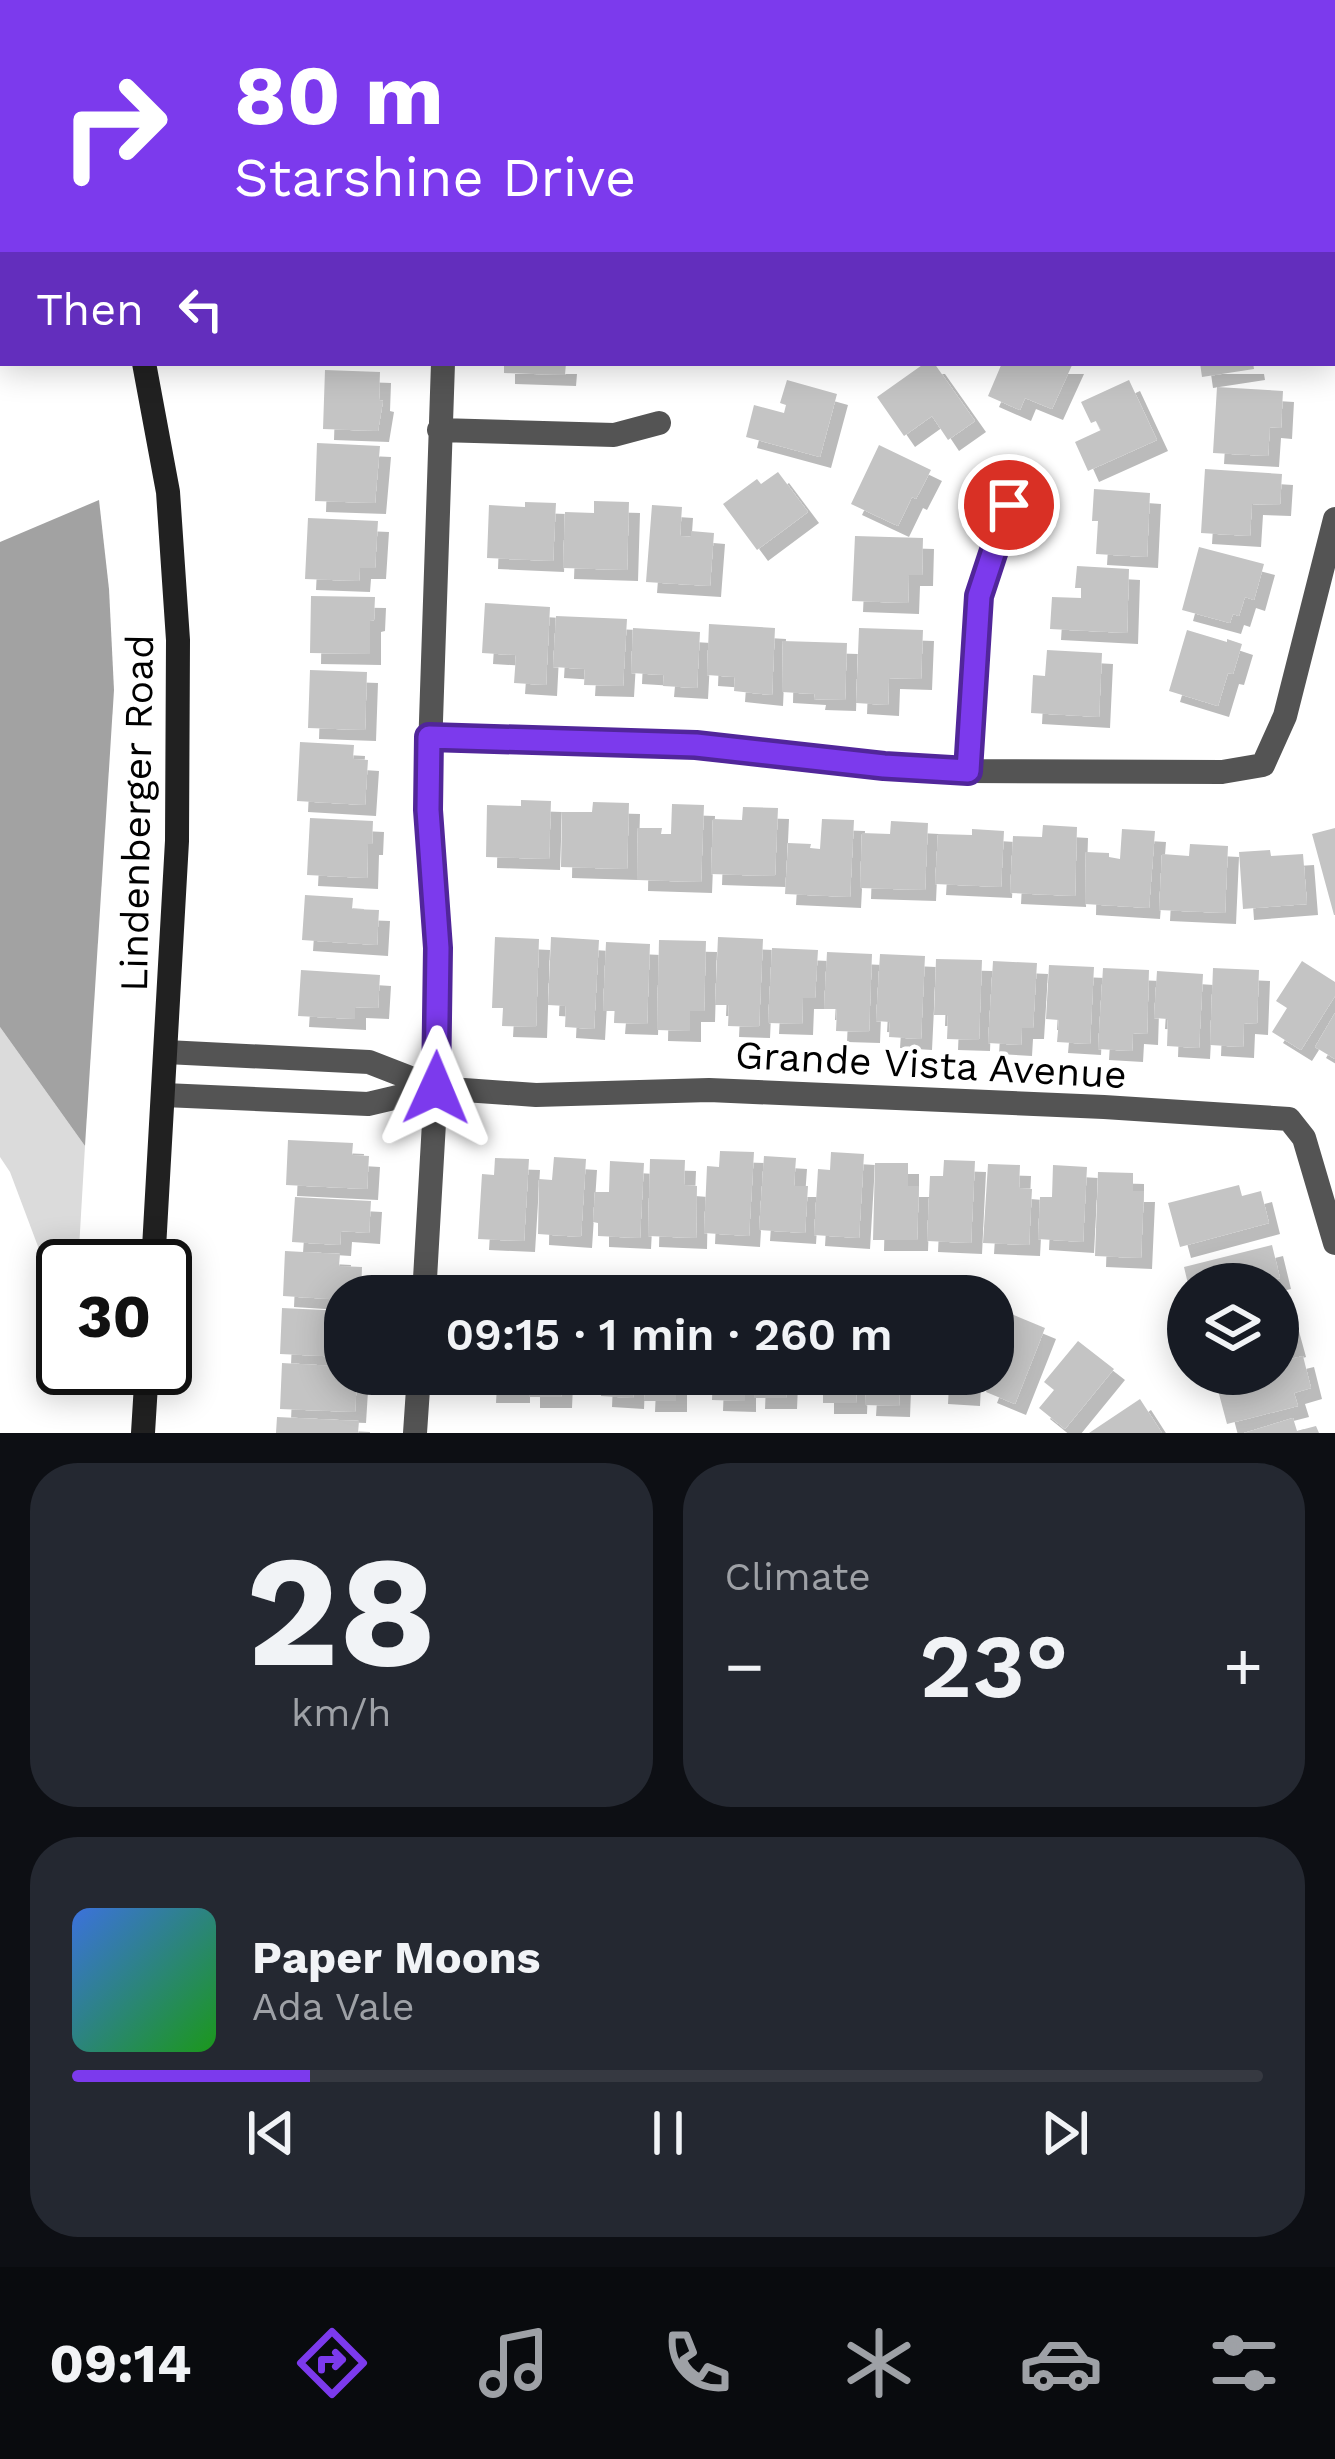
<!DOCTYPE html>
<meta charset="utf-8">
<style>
:root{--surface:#171b24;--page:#242831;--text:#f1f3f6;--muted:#9ea1a6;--line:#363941;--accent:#7c3aed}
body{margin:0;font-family:"Work Sans",sans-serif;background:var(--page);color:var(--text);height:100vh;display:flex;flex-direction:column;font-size:45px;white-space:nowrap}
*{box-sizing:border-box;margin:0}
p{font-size:39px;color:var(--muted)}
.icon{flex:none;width:66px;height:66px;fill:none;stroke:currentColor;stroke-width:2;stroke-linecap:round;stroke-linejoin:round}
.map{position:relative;height:1433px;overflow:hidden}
.details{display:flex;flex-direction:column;gap:30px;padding:30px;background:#0d0f14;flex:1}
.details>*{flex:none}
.banner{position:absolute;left:0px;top:0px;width:1335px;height:366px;box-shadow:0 6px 30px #0003;background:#7c3aed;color:#fff;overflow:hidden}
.fabs{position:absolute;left:1167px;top:1263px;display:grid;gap:24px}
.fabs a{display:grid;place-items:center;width:132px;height:132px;border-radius:50%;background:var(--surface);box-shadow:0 6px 30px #0003;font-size:60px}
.speed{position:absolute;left:36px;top:1239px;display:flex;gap:24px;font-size:60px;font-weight:700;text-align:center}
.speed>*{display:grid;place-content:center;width:156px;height:156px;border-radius:50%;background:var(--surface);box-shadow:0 6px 30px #0003;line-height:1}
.speed .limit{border:6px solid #111;border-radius:18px;background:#fff;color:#111}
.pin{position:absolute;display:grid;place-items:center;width:102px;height:102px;color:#fff;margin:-51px;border:6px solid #fff;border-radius:50%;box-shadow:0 3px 12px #0007}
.me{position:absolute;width:132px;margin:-66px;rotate:1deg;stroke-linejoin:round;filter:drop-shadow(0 0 9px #0008)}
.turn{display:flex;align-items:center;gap:42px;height:252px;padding:0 36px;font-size:54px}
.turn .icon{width:156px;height:156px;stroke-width:2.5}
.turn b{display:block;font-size:84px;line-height:102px}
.then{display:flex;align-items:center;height:114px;padding:0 36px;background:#0003;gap:24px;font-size:45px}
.big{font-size:90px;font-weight:600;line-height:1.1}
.details .tile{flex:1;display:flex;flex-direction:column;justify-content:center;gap:18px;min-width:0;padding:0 42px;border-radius:48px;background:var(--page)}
.details .dial{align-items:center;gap:0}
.dial b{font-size:156px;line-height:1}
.song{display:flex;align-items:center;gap:36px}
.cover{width:144px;height:144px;border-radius:18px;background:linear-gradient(135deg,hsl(220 70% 55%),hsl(120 70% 35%))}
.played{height:12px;border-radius:6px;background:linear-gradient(90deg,var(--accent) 20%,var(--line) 20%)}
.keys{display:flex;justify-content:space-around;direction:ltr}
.heat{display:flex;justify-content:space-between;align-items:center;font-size:66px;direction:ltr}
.details .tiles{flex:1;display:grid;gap:30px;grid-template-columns:1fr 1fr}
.tile:last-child{grid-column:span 2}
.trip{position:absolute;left:324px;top:1275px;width:690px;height:120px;border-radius:48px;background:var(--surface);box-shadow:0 6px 30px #0003;font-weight:600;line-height:120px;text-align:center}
.tab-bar{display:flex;height:192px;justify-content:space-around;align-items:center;background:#090b0e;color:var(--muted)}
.tab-bar .icon{width:84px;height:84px}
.tab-bar .on{color:var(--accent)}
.tab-bar b{font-size:54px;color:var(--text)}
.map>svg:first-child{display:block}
.green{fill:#dbdbdb}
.water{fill:#a2a2a2}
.building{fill:#c4c4c4;filter:url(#shadow)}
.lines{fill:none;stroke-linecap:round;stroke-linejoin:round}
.street{stroke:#545454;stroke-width:24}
.secondary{stroke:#212121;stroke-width:24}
.route-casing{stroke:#51269a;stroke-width:30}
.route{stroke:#7c3aed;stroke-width:21}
.labels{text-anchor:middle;stroke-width:9;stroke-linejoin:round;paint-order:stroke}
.street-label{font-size:39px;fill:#000;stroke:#fff}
</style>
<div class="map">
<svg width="1335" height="1433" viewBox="0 0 1335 1433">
<defs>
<filter id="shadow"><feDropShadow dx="11" dy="11" stdDeviation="0" flood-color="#0004"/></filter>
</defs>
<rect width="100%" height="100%" fill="#fff"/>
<!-- green -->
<path class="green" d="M0 1027 85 1146 78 1266H63V1305H60L10 1172 0 1157Z"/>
<!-- water -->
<path class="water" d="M99 500 109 589 114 690 85 1146 0 1027V542Z"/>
<!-- building -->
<path class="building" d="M504 363H566L565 375 504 373Z
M925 363H934L975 421 948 440 932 416 904 436 877 397Z
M1002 363H1073L1052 409 1025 398 1020 410 988 396Z
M1200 363H1253L1254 369 1202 377Z
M325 370 380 372 379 400 383 401 378 431 323 429Z
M787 380 837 394 820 457 746 437 754 405 784 413 786 405 780 403Z
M1129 380 1157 440 1088 471 1075 442 1101 430 1096 421 1091 423 1081 402Z
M1217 387 1283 391 1281 428 1270 427 1268 456 1213 453Z
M317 443 380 446 375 503 315 501Z
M879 445 931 470 916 499 912 497 898 526 851 504Z
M1205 469 1282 474 1280 505 1252 504 1250 536 1201 533Z
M778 472 808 512 757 550 723 504 757 479 761 484Z
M1094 489 1150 493 1147 557 1096 554 1098 521H1092Z
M594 501 629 502 627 570 563 568 565 512 594 513Z
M525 502 556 503 553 561 487 558 489 505 525 507Z
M652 505 682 507 680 536 691 537V531L714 533 710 586 646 582Z
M308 518 378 521 375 568H360L359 581 305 579Z
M855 536 923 538 922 575H909L908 603 852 601Z
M1199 547 1264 564 1254 600 1245 597 1239 616 1233 614 1230 623 1182 610Z
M1077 566 1129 569 1127 633 1050 629 1052 597 1081 598V588H1075Z
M311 596 375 597 374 620 370 621V654L310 653Z
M485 603 550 607 546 685 514 683 516 655 482 653Z
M556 616 627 619 623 686 584 685 585 669 553 667Z
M709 624 775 628 772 695 734 691 735 677 707 675Z
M633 628 700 632 697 688 663 686 664 675 631 673Z
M859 628 923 630 921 679 889 678 888 705 856 703Z
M1187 630 1227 642V639L1242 644 1233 674 1228 673 1218 706 1169 691Z
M783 641 847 643 845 700 814 699 815 694 782 692Z
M1047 650 1102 653 1099 717 1031 713 1033 675 1045 676Z
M310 670 367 672 365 730 308 728Z
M300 742 354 745 353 759 368 760 365 805 297 801Z
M521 800 551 801 549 859 486 857 487 805 521 806Z
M593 802 629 803 627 869 561 867 562 812H592Z
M672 804 704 805 701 882 637 880 638 828H662L661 834H671Z
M743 807 778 808 775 876 711 874 713 819 742 820Z
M310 818 373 821 372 844H368L367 878 307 875Z
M822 819 854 820 850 897 785 894 788 843 811 844 810 848 820 849Z
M891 821 928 823 925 890 860 888 862 833 890 834Z
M1043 825 1077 827 1075 896 1010 893 1013 836 1042 837Z
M1335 828V915H1334L1312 834Z
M972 829 1004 831 1001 887 935 884 938 834 972 835Z
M1122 829 1155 831 1149 908 1085 904 1086 852 1109 853V857L1120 859Z
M1190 844 1228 846 1225 913 1159 910 1162 854 1189 856Z
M1270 850 1271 856 1303 854 1307 904 1243 909 1239 852Z
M305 895 353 898 352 909 379 910 377 945 302 940Z
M495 937 539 939 536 1027 502 1026 503 1008H492Z
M551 937 599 940 594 1029 565 1027 566 1006 548 1005Z
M718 937 763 939 759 1027 728 1026 729 1005H715Z
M659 940 706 941 704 1011H690V1031L657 1030Z
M606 942 650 944 647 1024 614 1023 615 1011H603Z
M772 948 818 950 815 998H803L802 1024 768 1023Z
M827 952 872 954 869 1032 836 1031 837 1009H824Z
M880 954 925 956 921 1039 889 1037 890 1022 876 1021Z
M936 959 982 960 979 1040 947 1039 948 1015H934Z
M993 961 1037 963 1033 1028H1022L1021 1045 988 1043Z
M1302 961 1335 982V996L1301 1050 1272 1032 1287 1008 1276 1001Z
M1049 965 1094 967 1090 1044 1057 1042 1059 1020 1046 1019Z
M1103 968 1149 970 1147 1034 1133 1033 1132 1051 1098 1049Z
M1213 968 1259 970 1257 1024 1244 1023 1243 1047 1210 1045Z
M301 970 380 975 378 1008 355 1007V1019L298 1016Z
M1157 971 1203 974 1199 1048 1167 1046 1168 1019 1154 1018Z
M1335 1013V1059L1315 1047Z
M288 1140 353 1143 352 1155 369 1156 367 1189 286 1185Z
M720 1151 754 1152 749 1236 704 1233 707 1166 719 1167Z
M831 1152 864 1154 859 1238 814 1235 818 1169 830 1170Z
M764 1156 796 1158 794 1186H808L805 1233 759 1230Z
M554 1157 586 1159 581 1237 538 1234 539 1179 552 1180Z
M495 1158 529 1159 524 1241 478 1239 482 1174 494 1175Z
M650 1159 685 1160 684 1185 697 1186 696 1238 648 1236Z
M944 1160 975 1161 971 1243 927 1241 930 1176H943Z
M610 1161 644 1163 640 1238 598 1236V1223L593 1222 595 1192H609Z
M875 1163H908V1186H919L917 1240H873Z
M988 1164 1020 1165 1019 1188 1032 1189 1029 1245 983 1243Z
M1053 1165 1087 1167 1083 1242 1038 1239 1040 1197H1052Z
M1098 1172 1133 1173V1191H1144L1141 1258 1095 1256Z
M1239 1185 1242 1196 1261 1191 1269 1223 1180 1247 1168 1203Z
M295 1197 371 1201 369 1233 341 1231 340 1245 292 1242Z
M1272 1245 1280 1278 1255 1284H1188L1184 1267Z
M285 1251 340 1254 339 1266 362 1267 361 1296H345V1300L283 1296Z
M282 1308 345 1311V1357L280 1354Z
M1004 1311 1045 1328 1015 1404 986 1392 993 1374V1339Z
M1286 1313 1295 1346 1278 1351V1316Z
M1078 1341 1114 1369 1065 1429 1039 1408 1054 1390 1044 1382Z
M1303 1356 1311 1388 1294 1393 1298 1406 1227 1424 1215 1379 1233 1374H1278V1362Z
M282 1363 335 1366V1380H357L355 1412 280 1409Z
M486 1374H519V1392H485Z
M529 1374H562L561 1397H529Z
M602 1374H634L633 1398 601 1396Z
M640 1374H676V1401H644L645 1379H640Z
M713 1374H745V1401L712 1400Z
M755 1374H787L786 1398H754Z
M823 1374H857L856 1403H823Z
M867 1374H912L911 1380 900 1379 899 1406 865 1405Z
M938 1374H970L969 1395 937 1393Z
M1140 1399 1162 1433H1089Z
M277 1417 359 1421 358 1433H276Z
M1293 1418 1297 1431 1316 1426 1319 1433H1244Z"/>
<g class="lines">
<!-- street -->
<path class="street" d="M1277 0V3
M552 3 555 0
M1332 330 1335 348
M439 430 614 435 659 423
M429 737 696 745 884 766 968 771 1222 772 1263 765 1285 716 1335 519
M968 771 979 596 1009 505
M166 1052 369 1062 436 1088
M164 1095 368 1104 436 1088 536 1095 709 1090 1104 1107 1289 1119 1304 1138 1335 1243
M424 1296 436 1088 438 948 428 810 443 363
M415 1433 419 1374"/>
<!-- secondary -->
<path class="secondary" d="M18 0 19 3
M144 363 168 492 178 640 177 841 153 1266
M143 1433 147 1368"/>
</g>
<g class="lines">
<defs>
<path id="route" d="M436 1088 438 948 428 810 429 737 696 745 884 766 968 771 979 596 1009 505"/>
</defs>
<!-- route casing -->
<use href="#route" class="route-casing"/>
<!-- route -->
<use href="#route" class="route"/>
</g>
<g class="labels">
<!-- street labels -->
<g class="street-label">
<text transform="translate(136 813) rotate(-89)" y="14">Lindenberger Road</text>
<text transform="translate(931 1064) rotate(3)" y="14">Grande Vista Avenue</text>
</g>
</g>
</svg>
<div class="fabs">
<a><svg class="icon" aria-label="layers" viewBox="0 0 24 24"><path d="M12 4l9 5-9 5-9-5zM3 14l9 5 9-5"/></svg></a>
</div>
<div class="speed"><div class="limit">30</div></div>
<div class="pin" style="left:1009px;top:505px;background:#d93025"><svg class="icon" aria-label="arrive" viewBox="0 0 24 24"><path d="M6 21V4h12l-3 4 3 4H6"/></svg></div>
<svg class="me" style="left:436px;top:1088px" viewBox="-20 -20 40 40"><path d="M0-17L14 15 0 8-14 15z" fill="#7c3aed" stroke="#fff" stroke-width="4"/></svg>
<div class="trip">09:15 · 1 min · 260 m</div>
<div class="banner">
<div class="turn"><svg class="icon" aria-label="right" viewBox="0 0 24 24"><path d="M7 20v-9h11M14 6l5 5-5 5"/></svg><div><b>80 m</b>Starshine Drive</div></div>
<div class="then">Then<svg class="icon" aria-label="left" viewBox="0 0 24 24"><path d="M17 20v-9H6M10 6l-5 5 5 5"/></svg></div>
</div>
</div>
<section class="details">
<div class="tiles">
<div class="tile dial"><b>28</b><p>km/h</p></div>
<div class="tile"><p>Climate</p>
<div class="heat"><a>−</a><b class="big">23°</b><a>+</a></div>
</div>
<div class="tile">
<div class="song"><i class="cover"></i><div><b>Paper Moons</b><p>Ada Vale</p></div></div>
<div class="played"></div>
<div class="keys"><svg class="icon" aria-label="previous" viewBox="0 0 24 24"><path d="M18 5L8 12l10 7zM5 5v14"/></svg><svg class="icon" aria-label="pause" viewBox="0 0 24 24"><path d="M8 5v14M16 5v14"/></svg><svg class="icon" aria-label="next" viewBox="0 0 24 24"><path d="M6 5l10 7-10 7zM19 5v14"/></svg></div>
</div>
</div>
</section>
<nav class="tab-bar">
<b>09:14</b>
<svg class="icon on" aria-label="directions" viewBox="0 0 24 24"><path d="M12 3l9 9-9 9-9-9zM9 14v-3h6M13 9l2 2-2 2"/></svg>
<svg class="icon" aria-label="music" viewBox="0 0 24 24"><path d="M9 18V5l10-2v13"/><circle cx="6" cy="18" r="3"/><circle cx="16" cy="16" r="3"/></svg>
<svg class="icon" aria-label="phone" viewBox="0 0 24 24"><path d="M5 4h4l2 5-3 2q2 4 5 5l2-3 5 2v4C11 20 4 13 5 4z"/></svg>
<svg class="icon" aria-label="climate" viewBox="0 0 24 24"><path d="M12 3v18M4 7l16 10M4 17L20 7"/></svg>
<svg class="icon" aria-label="car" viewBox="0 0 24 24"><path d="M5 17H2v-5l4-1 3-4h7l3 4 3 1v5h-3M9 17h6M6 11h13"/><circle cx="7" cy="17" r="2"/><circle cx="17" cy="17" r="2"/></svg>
<svg class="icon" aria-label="filters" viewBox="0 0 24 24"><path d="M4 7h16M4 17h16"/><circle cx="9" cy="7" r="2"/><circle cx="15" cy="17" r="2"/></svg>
</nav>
